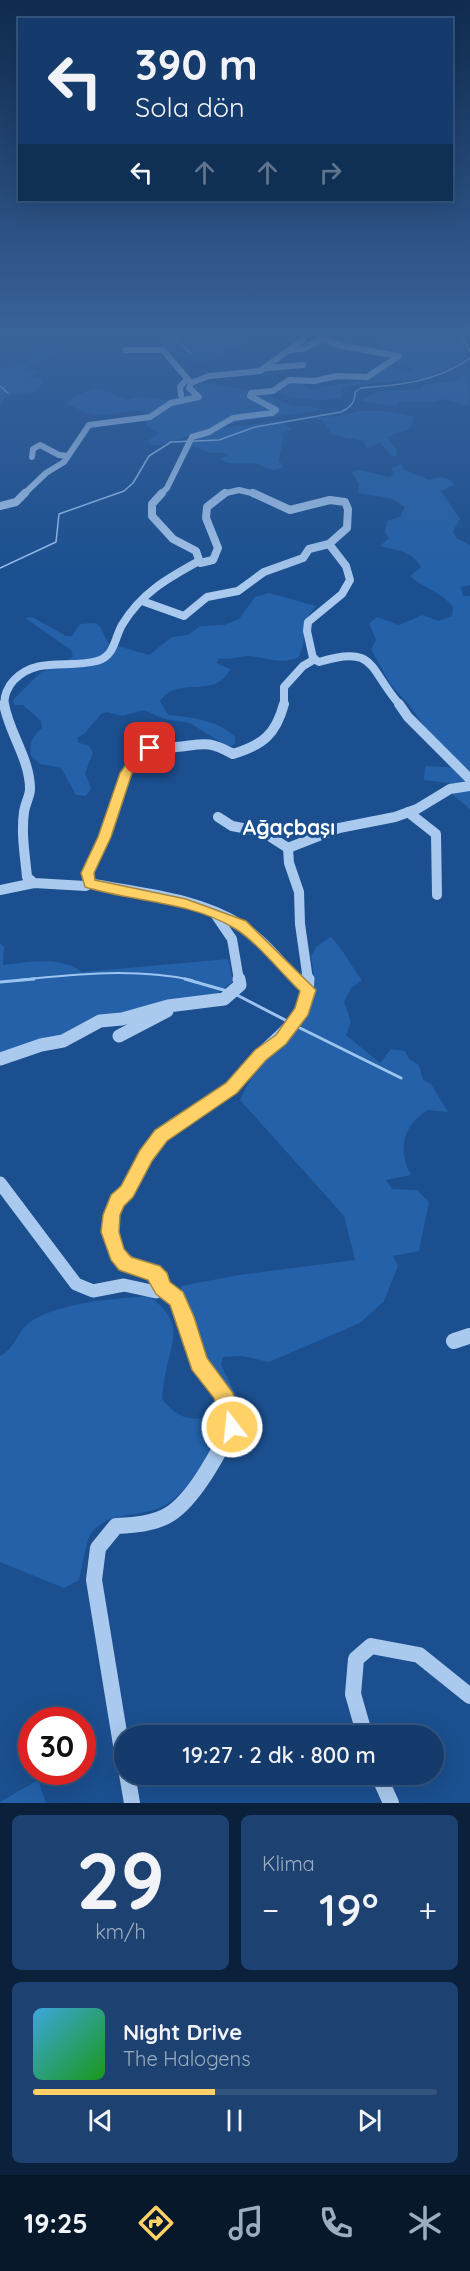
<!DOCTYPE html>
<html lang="tr">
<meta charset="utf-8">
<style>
:root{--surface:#143b6b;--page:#1d4271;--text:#f1f3f6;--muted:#9dadc1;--line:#33557e;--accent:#ffd166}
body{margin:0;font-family:Quicksand,sans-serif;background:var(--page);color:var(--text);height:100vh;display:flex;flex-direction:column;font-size:22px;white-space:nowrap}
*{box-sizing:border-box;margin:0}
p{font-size:20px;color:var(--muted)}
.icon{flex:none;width:33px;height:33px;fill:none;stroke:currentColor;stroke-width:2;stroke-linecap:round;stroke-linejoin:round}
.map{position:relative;height:1803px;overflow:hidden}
.drawer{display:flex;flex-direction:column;gap:12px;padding:12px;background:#0b203b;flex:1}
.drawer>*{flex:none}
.guide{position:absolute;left:18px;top:18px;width:435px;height:183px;border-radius:0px;box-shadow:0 6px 24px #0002,0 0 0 2px var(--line);background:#143b6b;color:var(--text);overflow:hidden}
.speed{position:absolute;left:18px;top:1707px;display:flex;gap:12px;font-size:30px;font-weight:700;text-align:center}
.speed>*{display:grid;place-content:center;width:78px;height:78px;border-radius:50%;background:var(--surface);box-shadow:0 6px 24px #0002,0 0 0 2px var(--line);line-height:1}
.speed .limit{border:9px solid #d22;background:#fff;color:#111}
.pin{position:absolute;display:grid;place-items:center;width:51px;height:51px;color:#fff;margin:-26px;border-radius:12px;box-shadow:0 3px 9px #0006}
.me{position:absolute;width:66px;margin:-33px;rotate:344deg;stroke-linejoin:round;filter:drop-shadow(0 0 4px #0008)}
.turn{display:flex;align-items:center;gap:21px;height:126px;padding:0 18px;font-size:27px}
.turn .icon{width:78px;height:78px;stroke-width:2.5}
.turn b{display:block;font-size:42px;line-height:51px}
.lanes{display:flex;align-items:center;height:57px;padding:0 18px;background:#0003;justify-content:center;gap:30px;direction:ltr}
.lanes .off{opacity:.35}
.big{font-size:45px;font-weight:600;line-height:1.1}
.drawer .widget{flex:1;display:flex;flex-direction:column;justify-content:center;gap:9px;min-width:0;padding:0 21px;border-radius:9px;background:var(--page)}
.drawer .dial{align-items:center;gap:0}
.dial b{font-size:78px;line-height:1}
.song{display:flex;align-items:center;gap:18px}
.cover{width:72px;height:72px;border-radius:9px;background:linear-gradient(135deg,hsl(200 70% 55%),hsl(120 70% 35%))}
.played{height:6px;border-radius:3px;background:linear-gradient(90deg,var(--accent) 45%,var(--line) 45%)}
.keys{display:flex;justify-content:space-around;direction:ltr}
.heat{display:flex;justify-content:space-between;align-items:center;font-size:33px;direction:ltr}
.drawer .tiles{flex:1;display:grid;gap:12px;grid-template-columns:1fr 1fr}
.widget:last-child{grid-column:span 2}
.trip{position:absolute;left:114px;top:1725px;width:330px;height:60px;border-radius:30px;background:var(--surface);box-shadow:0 6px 24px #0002,0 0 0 2px var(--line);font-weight:600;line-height:60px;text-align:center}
.menu{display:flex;height:96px;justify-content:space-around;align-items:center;background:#08182b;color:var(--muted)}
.menu .icon{width:42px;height:42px}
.menu .current{color:var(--accent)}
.menu b{font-size:27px;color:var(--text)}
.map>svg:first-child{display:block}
.green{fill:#2461a8}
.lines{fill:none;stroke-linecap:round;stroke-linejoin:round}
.stream-far2{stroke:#9cc4f0;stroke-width:1.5}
.stream-far1{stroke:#9cc4f0;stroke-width:2}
.stream{stroke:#9cc4f0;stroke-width:3}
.minor-far4{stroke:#a9c9ee;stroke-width:6}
.minor-far3{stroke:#a9c9ee;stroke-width:8}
.minor-far2{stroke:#a9c9ee;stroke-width:10}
.minor-far1{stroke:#a9c9ee;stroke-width:13}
.minor{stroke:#a9c9ee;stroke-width:16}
.route{fill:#ffd166;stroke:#a68842;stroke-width:1.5}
.labels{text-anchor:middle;stroke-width:6;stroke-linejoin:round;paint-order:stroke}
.quarter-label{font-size:21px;font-weight:bold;fill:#fff;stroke:#1b4f8f}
</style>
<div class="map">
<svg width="470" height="1803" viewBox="0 0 470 1803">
<rect width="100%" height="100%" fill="#1b4f8f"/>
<!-- green -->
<path class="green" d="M165 332H238L260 335 243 338 242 345 230 348 215 360 204 362 172 357 161 344 167 337Z
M377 332 453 334 459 338 468 356C429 387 395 379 350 386L342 389 341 398C324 402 290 400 275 391L287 382 301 381 306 387 319 391 320 387 366 380 388 367 410 372 415 370 395 364 403 356 397 352 336 347 322 342 332 340 384 347 375 340Z
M48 345 54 354 24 369 38 370 35 376 28 377 43 380 38 391 5 397 0 406V368L19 366Z
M468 372 469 406 443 399 433 402H398L396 406 361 401 378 391 422 389 421 386C442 379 447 388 468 372Z
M211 383 267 394 292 406H310L322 410 245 421 208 429 161 445H152L147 441 160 433 146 426V421L156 417C138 402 114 418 92 414 84 412 74 407 66 403L82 393 98 388 127 400 139 397 169 400 186 393 185 386Z
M360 411H386L414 417 411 428 387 437 397 450V456H392L380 443 367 448 363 441 333 435 322 420 309 418 339 416Z
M281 421 293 430 281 432 283 437 279 461 284 466C271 476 265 464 252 463 238 463 232 466 219 459L229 455 227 453H210L193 446 189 453 182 451 185 440 222 428Z
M402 464 403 469 429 480C439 476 448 475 454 485L441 491 460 519 453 531 456 538 470 545V585L461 587 463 596H470V809L453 795 449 783 424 780 425 766 463 768 426 729 410 706 390 684 371 649 376 640 369 623 377 617 399 625 422 615 439 621 452 616 453 607C442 592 424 589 410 576L421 567C413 551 396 550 380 546L389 538 385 532 387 521 400 517 405 507 393 499 358 493 359 484 351 472 359 470 390 477 393 475 392 468Z
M269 593 316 606 305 620 303 646 299 657C281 666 266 657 248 656 238 656 229 661 220 658L216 663 230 669C216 700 178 675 160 701L168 715C191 717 218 720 235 737V744L228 747 190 723 164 719 144 710 122 716 107 712 101 714 85 733 77 738 79 743 88 745 93 753 85 773 91 789 86 796 76 795 61 768 40 764 31 756C29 743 32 737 42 728L41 721 23 705H14L13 700 40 673 73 657 71 650 25 618 32 617 66 636H72L80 624 96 623 101 628 108 643 149 655 172 637 188 635 200 626 224 625 239 619 255 597Z
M331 937C344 950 350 965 362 980L351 988 344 1002 351 1022 346 1035 380 1063 391 1049 405 1051 409 1059 419 1065 423 1080 431 1084 448 1112 428 1110C403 1125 397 1149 411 1175L386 1180 392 1189 417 1190 429 1202 419 1251 393 1256 398 1266 384 1301 360 1323 269 1362 242 1356 223 1357 221 1365 240 1403C221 1435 203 1473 175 1498 149 1522 114 1506 92 1532 86 1539 82 1569 79 1580L64 1588 0 1562V1356C16 1348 17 1331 30 1322 60 1302 113 1299 149 1296 183 1321 174 1336 166 1370 164 1379 163 1389 162 1399 179 1420 192 1422 218 1415L228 1396 205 1360 180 1293 181 1286 239 1275 355 1260 344 1216 240 1100C246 1088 252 1074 262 1064 280 1045 304 1029 312 1003 317 988 313 971 311 956L317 946Z
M0 943 4 947 3 965C28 962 61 956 82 972L228 959 233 981 218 993 181 999 0 1055Z
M38 1780 46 1803H0V1802Z"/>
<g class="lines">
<!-- stream-far2 -->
<path class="stream-far2" d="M176 332 178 342 191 353
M458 332 470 351
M0 386 8 393
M0 568 56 542 59 514 124 491 133 483 149 456 171 442 219 440 255 427 341 412C351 407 355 403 355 392L361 388C401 385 436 382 470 358"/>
<!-- stream-far1 -->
<path class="stream-far1" d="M19 980C77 974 135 968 192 980"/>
<!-- stream -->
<path class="stream" d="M185 979 227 991
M0 982 34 979
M235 994 289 1022
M296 1026 401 1078"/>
<!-- minor-far4 -->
<path class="minor-far4" d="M125 350H163L191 383
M267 368 303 365
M181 395 180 387 186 380
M32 457 33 449 40 445 59 455 68 456
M24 494 46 473 64 462 89 425 150 417 171 403 199 397 189 388 191 383 209 376 260 371 300 342 305 336 301 332
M161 494 167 488 192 437 209 432 233 418 272 413 276 410 250 396 251 393 273 391 289 380 314 381 337 376 367 377 399 356 341 346 323 338 303 349 290 350
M222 494 239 490 256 494"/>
<!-- minor-far3 -->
<path class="minor-far3" d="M162 493 152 504V516L173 539 196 551 200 563 213 560 218 548 206 518 207 507 225 493
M253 493 290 510 330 500 345 502 348 509 347 528 329 544 346 566 350 580 342 594 308 622 307 631 313 658 319 662C377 644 368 669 400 705
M0 506 16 502 25 493
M142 601 184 616 207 597 238 591 264 572 303 558 309 549 329 544
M5 705C3 697 8 686 14 680 38 656 67 669 97 661 115 656 114 639 122 625 141 593 168 578 199 561
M284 705V687L303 666 315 659"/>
<!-- minor-far2 -->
<path class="minor-far2" d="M4 704C9 733 30 759 30 789 30 796 25 804 24 812 21 834 25 855 27 877L34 883 86 886 89 883C87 866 99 852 106 836 116 809 121 757 154 747 160 745 169 748 176 747 205 744 207 740 233 754 263 745 276 734 284 704
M399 704 408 717 470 779
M408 812 436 834 437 895
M218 817 232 826 263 832 288 848
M288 848 339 828 395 817 417 809 450 789 470 786
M288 848 289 863 299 892 300 924 308 980
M89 883C139 893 198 897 241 925 263 939 280 961 298 980
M0 890 34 883
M215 914 232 939 239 980"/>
<!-- minor-far1 -->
<path class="minor-far1" d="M297 979 308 990
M119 1036 167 1011
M0 1059 41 1045 63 1041 100 1021 122 1019 168 1006 224 999 240 985 239 979
M0 1183 76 1284 93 1291 124 1285 156 1292 162 1288C150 1259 121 1275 111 1236 106 1217 118 1205 127 1190 138 1174 143 1153 157 1139 174 1120 201 1111 221 1096 235 1085 244 1072 256 1059 281 1033 308 1020 308 979
M162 1288 176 1299 191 1338
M464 1338 470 1336"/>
<!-- minor -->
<path class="minor" d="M454 1341 469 1336
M365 1736 353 1694 356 1659 371 1646 419 1655 470 1696
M124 1763 94 1580 98 1548 116 1526C134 1525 154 1524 170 1514 195 1498 218 1453 232 1427L223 1393 199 1363 191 1336
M127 1774 132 1803
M378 1774 391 1803"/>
</g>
<!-- sky -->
<linearGradient id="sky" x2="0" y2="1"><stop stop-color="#0f2b4f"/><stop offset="0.57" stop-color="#39639b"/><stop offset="1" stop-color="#39639b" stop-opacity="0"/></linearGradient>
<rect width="470" height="584" fill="url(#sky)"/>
<!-- route -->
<path class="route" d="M150 744 156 748 144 756 132 773 111 837 94 873 95 880 186 899 246 921 316 990 308 1015 286 1044 266 1060 237 1093 167 1141 152 1161 133 1197 124 1206 120 1215 119 1232 124 1249 131 1257 160 1266 167 1273 170 1282 183 1292 194 1317 207 1358 233 1393 242 1427 239 1434 232 1437 225 1434 214 1398 192 1370 170 1305 156 1294 148 1280 119 1270 111 1260 101 1232 103 1215 111 1195 121 1186 140 1150 155 1130 226 1083 255 1050 276 1035 295 1008 300 991C282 974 255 940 234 928 189 901 133 902 85 887L81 873 98 837 120 773 136 750Z"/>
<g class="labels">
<!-- quarter labels -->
<g class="quarter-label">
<text x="289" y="835">Ağaçbaşı</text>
</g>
</g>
</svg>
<div class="speed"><div class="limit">30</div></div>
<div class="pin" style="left:150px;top:748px;background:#d93025"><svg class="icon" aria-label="arrive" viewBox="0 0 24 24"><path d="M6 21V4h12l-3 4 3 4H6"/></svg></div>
<svg class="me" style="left:232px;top:1427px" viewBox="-20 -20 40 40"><circle r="17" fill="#ffd166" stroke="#fff" stroke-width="3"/><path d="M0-11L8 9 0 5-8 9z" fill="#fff"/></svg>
<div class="trip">19:27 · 2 dk · 800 m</div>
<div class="guide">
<div class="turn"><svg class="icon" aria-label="left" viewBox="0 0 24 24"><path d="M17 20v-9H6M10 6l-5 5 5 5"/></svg><div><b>390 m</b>Sola dön</div></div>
<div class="lanes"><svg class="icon" aria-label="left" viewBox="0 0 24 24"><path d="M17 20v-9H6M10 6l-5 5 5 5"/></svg><svg class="icon off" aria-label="ahead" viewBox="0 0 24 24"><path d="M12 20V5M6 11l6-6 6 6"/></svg><svg class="icon off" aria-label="ahead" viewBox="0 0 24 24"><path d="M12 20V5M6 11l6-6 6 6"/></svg><svg class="icon off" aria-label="right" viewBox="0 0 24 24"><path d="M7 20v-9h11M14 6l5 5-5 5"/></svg></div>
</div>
</div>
<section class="drawer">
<div class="tiles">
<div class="widget dial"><b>29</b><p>km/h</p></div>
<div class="widget"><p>Klima</p>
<div class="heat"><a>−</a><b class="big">19°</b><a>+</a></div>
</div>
<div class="widget">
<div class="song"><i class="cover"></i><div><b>Night Drive</b><p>The Halogens</p></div></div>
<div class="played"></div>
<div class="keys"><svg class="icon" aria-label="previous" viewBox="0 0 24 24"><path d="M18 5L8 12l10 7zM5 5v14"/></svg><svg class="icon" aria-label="pause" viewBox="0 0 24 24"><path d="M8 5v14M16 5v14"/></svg><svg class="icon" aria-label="next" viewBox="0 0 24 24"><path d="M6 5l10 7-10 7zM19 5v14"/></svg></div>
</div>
</div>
</section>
<nav class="menu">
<b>19:25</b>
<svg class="icon current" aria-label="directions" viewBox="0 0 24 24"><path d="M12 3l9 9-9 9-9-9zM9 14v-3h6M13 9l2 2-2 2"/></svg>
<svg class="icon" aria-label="music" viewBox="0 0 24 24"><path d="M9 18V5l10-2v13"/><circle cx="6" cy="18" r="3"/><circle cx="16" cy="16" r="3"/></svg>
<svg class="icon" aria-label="phone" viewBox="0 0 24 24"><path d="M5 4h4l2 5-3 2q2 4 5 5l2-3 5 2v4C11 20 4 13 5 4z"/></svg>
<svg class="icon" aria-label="climate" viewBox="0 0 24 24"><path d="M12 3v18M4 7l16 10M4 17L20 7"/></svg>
</nav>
